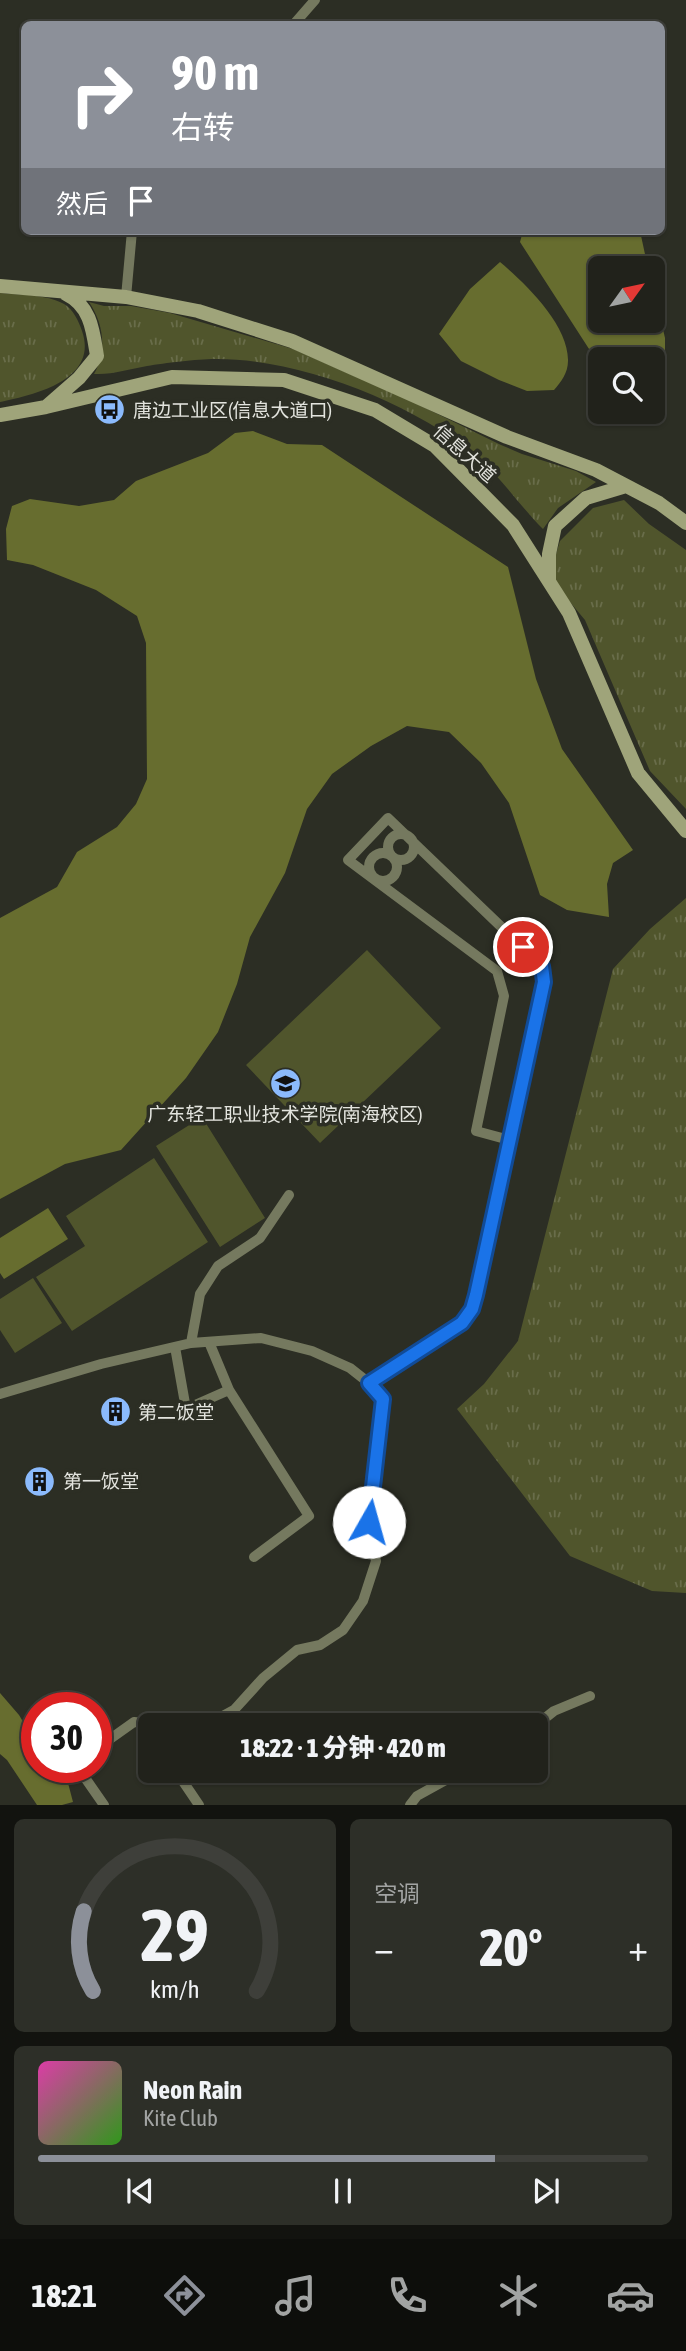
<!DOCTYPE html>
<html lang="zh">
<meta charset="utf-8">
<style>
:root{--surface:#21221b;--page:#2d2f28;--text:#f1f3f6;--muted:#a2a4a3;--line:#3e3f3a;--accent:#8c9099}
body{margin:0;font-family:"Asap Condensed","Noto Sans SC",sans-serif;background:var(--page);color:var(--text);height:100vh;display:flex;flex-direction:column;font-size:26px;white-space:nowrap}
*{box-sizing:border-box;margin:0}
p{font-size:23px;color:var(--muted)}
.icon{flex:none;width:38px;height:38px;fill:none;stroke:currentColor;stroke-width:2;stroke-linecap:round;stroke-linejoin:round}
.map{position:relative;height:1805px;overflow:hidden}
.panel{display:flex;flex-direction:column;gap:14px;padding:14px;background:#12130f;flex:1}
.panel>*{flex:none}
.banner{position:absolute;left:21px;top:21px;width:644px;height:214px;border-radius:10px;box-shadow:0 2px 5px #0004,0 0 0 2px var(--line);background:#8c9099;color:#fff;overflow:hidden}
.needle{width:46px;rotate:57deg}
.buttons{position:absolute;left:588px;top:256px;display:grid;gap:14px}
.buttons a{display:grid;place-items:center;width:77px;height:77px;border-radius:10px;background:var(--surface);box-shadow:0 2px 5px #0004,0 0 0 2px var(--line);font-size:35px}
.speed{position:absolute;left:21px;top:1692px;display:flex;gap:14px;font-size:35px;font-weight:700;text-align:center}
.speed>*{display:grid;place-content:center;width:91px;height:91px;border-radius:50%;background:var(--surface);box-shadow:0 2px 5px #0004,0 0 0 2px var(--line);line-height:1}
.speed .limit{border:10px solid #d22;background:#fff;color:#111}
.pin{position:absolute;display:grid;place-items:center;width:60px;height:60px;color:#fff;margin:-30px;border:4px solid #fff;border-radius:50%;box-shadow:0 2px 7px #0007}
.me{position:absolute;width:77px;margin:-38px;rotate:7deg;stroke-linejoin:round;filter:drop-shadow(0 0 5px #0008)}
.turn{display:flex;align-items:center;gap:24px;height:147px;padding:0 35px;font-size:32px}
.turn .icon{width:91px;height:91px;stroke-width:2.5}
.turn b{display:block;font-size:49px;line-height:60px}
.then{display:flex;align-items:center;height:66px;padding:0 35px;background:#0003;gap:14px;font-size:26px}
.big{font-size:52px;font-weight:800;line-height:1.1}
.panel .card{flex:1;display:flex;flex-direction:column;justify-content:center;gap:10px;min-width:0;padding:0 24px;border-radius:10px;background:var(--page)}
.panel .dial{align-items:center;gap:0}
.dial svg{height:182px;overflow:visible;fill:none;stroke:var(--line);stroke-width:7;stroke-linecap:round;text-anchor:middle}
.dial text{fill:var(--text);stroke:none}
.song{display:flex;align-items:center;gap:21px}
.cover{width:84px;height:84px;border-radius:10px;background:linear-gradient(135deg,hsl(320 70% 55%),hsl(110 70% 35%))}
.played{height:7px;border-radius:4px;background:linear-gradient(90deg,var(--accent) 75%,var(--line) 75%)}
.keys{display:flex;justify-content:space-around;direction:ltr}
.heat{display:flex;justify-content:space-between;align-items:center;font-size:38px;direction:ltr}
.panel .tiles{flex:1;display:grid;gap:14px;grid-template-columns:1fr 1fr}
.card:last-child{grid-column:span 2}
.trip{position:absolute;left:138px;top:1713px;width:410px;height:70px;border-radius:10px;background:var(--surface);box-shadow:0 2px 5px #0004,0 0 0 2px var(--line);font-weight:800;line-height:70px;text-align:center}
.menu{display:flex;height:112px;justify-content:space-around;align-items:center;background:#0d0e0b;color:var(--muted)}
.menu .icon{width:49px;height:49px}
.menu .current{color:var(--accent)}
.menu b{font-size:32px;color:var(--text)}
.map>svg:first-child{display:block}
.grass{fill:url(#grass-tufts)}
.garden{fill:#50552c}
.water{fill:#676d2f}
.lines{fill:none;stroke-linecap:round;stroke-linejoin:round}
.minor{stroke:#75795f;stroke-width:10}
.secondary{stroke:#9fa47a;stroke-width:14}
.route-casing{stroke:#114b97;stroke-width:18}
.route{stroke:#1a73e8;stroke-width:12}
.labels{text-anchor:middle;stroke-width:7;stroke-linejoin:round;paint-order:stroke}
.poi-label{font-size:19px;fill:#e3e4de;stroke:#2c2e24;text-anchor:start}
.street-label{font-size:19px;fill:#e3e4de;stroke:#2c2e24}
</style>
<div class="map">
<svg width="686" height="1805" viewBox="0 0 686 1805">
<defs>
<pattern id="grass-tufts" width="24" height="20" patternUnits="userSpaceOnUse" patternTransform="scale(1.75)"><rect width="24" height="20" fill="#50552c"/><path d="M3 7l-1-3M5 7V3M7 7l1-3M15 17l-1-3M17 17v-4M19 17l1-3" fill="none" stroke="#696d4a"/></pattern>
</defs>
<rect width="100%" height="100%" fill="#2c2e24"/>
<!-- grass -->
<path class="grass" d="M0 293C20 295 46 294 64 304 73 309 79 322 82 331 99 380 34 395 0 402Z
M89 302 104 306H131L170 313 293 349 413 402 501 445 522 454 576 471 596 482 558 508 543 529C519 505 501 477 475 455 411 402 298 358 215 359 196 359 165 363 147 366 129 369 112 375 94 374 107 351 104 324 89 302Z
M624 500 649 524 686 550V809L650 771 585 620 549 577 560 541 593 508Z
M686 898V1593L652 1591 570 1556 457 1409 484 1384 518 1341 613 969 650 929Z"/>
<!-- garden -->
<path class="garden" d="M367 950 441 1028 320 1143 246 1065Z
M202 1117 265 1218 220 1247 156 1146Z
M154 1158 208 1242 72 1331 36 1277 85 1246 66 1216Z
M33 1278 62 1323 15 1353 0 1330V1299Z"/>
<!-- water -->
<path class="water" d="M523 231H640L648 268H600V320H653V286L665 338V355L653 363V359H600V366L520 242Z
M500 262C525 283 569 325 568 361 568 373 561 382 554 390L527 391 499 380 461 361 439 334 470 289Z
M253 431 287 444 322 445 508 567 536 679 562 749 633 850 613 863 607 884 609 917 567 910 540 895 509 803 481 763 449 732 407 726 371 746 332 774 307 809 285 873 250 937 237 984 218 1032 186 1078 121 1150 65 1164 0 1199V918L57 887 77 852 117 827 136 804 147 779 146 643 137 616 96 590 33 565 7 560 6 529 12 506 30 499 79 506 114 500 136 481 208 453 235 433Z
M48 1208 68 1239 4 1279 0 1273V1238Z
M0 1693 19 1715 37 1745V1768H55L68 1783 73 1802 62 1805H37L7 1760 0 1754Z"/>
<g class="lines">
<!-- minor -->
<path class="minor" d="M294 24 315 0
M126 297 132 231
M388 847a13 13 0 1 1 26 0a13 13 0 1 1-26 0Z
M369 867a14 14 0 1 1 28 0a14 14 0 1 1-28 0Z
M191 1343 200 1294 218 1266 260 1238 289 1195
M175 1347 186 1409 229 1390 209 1342
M229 1390 309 1516 254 1557
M0 1394 101 1364 191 1343 261 1338 312 1351 350 1368 369 1383 462 1323 472 1309 476 1295 544 982 542 966 388 818 348 860 497 971 504 996 476 1131 509 1140
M535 1726 554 1711 590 1696
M96 1749 134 1722 162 1725 212 1722 234 1710 263 1678 297 1650 320 1645 343 1630 363 1601 376 1561 369 1523 382 1399 369 1383
M82 1768 81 1772 104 1805
M176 1771 199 1805
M410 1805 417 1796 462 1771"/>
<!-- secondary -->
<path class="secondary" d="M0 286 126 297 198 311 292 341 507 437 596 470 659 503 686 523
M47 406 79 378 97 356C93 331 91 306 66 294
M0 415 46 407 172 377 284 380 375 410 435 446 513 525 569 613 638 773 686 831
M549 581V554L555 526 586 498 626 486"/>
</g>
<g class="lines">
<defs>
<path id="route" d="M369 1522 383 1399 369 1383 462 1323 472 1309 476 1295 544 982 542 966 523 947"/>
</defs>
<!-- route casing -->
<use href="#route" class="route-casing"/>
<!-- route -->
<use href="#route" class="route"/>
</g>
<!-- icons -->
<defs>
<symbol id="bus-disc" viewBox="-11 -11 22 22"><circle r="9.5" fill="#8bbafc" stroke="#2c2e24"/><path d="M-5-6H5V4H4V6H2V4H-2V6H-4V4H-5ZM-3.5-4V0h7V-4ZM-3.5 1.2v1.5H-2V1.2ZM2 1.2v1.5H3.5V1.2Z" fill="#111"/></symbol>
<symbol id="university-disc" viewBox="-11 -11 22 22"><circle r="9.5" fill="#8bbafc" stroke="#2c2e24"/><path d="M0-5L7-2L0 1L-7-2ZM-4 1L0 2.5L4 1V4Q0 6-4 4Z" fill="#111"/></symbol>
<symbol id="building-disc" viewBox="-11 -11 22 22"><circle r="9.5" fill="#8bbafc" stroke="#2c2e24"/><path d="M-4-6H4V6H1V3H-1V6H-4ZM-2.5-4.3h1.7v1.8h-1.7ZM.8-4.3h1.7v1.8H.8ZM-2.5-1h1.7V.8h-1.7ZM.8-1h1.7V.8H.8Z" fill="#111"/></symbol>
</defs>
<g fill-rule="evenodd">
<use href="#bus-disc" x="92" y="392" width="35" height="35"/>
<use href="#university-disc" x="268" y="1066" width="35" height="35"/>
<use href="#building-disc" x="98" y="1394" width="35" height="35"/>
<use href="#building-disc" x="22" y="1464" width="35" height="35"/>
</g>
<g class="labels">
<!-- poi labels -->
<g class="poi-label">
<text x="133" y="417">唐边工业区(信息大道口)</text>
<text x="285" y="1121" text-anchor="middle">广东轻工职业技术学院(南海校区)</text>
<text x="138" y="1419">第二饭堂</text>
<text x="63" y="1488">第一饭堂</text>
</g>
<!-- street labels -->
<g class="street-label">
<text transform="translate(465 453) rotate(42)" y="7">信息大道</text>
</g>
</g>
</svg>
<div class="buttons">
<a><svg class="needle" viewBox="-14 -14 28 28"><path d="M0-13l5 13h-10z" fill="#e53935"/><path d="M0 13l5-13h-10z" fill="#a2a4a3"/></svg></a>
<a><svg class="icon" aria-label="search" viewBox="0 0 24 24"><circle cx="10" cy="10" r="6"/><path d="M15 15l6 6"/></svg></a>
</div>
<div class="speed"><div class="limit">30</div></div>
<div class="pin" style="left:523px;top:947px;background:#d93025"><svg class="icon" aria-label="arrive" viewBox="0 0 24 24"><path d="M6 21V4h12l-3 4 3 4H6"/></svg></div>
<svg class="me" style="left:369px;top:1522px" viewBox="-20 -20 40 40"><circle r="19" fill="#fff"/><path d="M0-13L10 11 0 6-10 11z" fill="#1a73e8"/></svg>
<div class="trip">18:22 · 1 分钟 · 420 m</div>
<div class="banner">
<div class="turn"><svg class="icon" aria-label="right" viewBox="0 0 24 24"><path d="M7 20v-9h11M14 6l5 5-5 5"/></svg><div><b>90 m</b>右转</div></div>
<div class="then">然后<svg class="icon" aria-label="arrive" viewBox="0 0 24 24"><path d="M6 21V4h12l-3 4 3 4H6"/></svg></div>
</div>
</div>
<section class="panel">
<div class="tiles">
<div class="card dial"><svg viewBox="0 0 100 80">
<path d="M14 69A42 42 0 1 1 86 69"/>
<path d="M14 69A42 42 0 0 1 10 34" stroke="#8c9099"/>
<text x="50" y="56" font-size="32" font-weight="700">29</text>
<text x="50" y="72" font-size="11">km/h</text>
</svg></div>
<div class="card"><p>空调</p>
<div class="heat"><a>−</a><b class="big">20°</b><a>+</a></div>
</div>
<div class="card">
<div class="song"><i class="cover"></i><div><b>Neon Rain</b><p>Kite Club</p></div></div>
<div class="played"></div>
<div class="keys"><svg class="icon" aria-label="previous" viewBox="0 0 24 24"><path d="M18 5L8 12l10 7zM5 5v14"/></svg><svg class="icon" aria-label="pause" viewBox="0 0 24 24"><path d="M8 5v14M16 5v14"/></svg><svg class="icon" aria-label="next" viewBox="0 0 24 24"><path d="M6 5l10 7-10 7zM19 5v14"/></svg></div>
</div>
</div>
</section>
<nav class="menu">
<b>18:21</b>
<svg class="icon current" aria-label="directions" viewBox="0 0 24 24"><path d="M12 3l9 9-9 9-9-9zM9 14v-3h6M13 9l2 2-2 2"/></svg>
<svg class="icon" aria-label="music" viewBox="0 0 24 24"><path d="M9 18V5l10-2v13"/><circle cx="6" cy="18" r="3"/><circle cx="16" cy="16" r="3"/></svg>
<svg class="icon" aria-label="phone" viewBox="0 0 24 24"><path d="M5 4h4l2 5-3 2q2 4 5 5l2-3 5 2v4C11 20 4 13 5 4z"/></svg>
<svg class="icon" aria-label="climate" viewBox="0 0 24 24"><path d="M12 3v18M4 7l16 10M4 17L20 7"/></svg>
<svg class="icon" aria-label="car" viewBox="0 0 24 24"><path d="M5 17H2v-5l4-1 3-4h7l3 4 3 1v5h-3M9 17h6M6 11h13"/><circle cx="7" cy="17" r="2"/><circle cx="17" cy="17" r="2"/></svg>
</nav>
